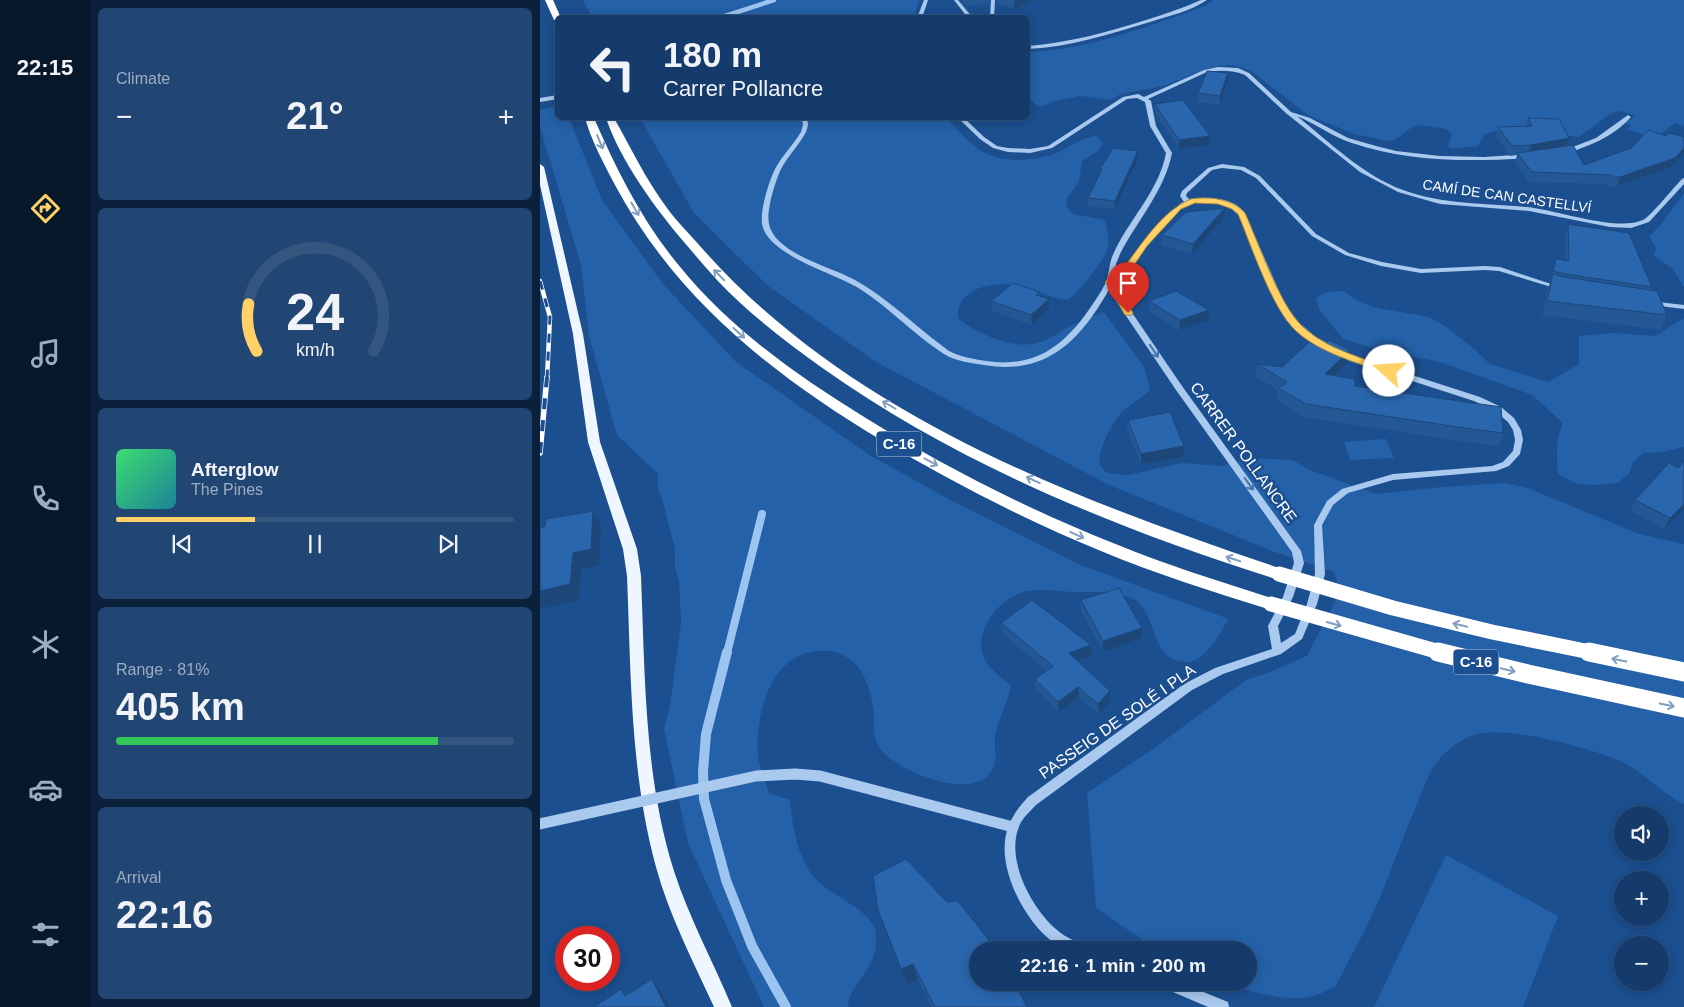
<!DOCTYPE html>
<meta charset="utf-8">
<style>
:root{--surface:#143b6b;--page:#214673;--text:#f1f3f6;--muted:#9dadc1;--line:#33557e;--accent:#ffd166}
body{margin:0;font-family:Arial,sans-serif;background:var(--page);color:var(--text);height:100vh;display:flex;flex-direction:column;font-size:19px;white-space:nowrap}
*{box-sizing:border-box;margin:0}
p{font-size:16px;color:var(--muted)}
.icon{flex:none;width:28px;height:28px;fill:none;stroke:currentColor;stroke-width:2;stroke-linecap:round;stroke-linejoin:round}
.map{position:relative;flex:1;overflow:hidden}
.panel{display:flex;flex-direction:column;gap:8px;padding:8px;background:#0b203b;width:450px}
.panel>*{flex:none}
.hud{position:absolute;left:15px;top:15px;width:475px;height:105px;border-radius:8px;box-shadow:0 2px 12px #0003,0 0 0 1px var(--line);background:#143b6b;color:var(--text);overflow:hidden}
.tools{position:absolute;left:1074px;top:806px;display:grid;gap:10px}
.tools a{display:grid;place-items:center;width:55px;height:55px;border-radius:50%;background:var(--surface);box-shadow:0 2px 12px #0003,0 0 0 1px var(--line);font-size:25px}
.speed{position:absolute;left:15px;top:926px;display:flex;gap:10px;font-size:25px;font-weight:700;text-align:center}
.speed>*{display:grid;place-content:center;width:65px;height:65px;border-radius:50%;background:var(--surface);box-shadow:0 2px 12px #0003,0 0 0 1px var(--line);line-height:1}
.speed .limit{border:8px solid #d22;background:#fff;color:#111}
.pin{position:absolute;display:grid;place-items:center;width:42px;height:42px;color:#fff;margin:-51px -21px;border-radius:50% 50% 50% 0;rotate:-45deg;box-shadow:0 0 5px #0007}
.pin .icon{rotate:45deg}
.me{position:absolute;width:55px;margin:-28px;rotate:289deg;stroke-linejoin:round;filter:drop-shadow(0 0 4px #0008)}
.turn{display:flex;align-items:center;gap:18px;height:105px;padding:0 25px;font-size:22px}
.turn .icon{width:65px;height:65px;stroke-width:2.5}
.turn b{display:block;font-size:35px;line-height:42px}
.big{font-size:38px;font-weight:600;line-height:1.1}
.panel .card{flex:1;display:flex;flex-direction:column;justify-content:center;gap:8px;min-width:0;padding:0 18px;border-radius:8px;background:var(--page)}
.panel .dial{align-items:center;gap:0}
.dial svg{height:130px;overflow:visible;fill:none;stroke:var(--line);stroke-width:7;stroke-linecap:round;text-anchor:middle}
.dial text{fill:var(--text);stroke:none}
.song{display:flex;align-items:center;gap:15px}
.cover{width:60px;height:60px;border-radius:8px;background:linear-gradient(135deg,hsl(140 70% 55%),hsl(190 70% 35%))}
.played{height:5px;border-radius:2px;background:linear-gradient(90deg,var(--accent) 35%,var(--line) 35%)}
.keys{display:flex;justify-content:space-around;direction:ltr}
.heat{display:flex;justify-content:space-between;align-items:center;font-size:28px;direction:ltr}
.charge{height:8px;border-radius:4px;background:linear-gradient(90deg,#34c759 81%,var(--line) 0)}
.trip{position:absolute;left:429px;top:941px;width:288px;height:50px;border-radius:25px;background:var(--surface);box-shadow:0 2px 12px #0003,0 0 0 1px var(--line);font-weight:600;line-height:50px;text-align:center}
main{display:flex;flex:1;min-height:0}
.tab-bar{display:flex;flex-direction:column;width:90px;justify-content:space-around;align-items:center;background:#08182b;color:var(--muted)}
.tab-bar .icon{width:35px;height:35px}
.tab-bar .current{color:var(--accent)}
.tab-bar b{font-size:22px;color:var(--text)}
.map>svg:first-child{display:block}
.green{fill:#2461a8}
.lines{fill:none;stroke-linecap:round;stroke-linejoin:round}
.stream-far2{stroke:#9cc4f0;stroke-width:4.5}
.stream-far1{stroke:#9cc4f0;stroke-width:8}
.stream{stroke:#9cc4f0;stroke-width:10}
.minor{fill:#a9c9ee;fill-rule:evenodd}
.major{fill:#f0f6ff;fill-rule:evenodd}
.highway{fill:#fff;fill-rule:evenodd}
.rail-far1-casing{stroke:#fff;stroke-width:4.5}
.rail-casing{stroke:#fff;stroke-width:5.5}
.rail-far1{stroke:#1b4f8f;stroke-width:3;stroke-dasharray:9;stroke-linecap:butt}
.rail{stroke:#1b4f8f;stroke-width:4;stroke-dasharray:11;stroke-linecap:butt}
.minor-bridge{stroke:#a9c9ee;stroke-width:11}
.highway-bridge-far1{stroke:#fff;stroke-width:15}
.highway-bridge{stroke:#fff;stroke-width:19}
.wall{fill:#245895}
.shaded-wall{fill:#1d4779}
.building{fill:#2a66ad;stroke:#1d4779}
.oneway{stroke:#829ec1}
.oneway2{stroke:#4674ac}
.route{fill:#ffd166;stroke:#a68842}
.labels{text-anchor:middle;stroke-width:5;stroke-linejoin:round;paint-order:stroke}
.far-street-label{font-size:14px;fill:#fff;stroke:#1b4f8f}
.shield{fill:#1b4f8f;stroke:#bbcadd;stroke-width:1}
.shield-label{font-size:15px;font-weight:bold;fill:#fff}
.street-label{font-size:16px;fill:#fff;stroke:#1b4f8f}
</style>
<main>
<nav class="tab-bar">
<b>22:15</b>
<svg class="icon current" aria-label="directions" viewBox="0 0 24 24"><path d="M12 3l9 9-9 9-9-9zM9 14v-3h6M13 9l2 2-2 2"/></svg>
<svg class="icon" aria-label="music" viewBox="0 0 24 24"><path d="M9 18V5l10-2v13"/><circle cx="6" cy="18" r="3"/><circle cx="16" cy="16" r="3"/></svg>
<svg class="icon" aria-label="phone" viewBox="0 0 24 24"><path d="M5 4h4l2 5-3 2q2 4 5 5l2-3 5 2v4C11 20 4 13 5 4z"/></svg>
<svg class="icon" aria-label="climate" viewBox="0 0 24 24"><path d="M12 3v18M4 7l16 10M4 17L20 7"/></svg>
<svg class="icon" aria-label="car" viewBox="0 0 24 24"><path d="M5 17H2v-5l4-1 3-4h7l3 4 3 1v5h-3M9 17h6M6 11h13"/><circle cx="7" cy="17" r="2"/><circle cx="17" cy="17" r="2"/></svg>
<svg class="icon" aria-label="filters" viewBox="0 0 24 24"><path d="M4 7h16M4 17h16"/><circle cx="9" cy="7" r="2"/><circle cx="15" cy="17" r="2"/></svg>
</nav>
<section class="panel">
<div class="card"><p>Climate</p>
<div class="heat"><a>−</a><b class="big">21°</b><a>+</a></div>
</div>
<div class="card dial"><svg viewBox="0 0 100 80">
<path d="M14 69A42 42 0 1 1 86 69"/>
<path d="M14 69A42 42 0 0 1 9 40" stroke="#ffd166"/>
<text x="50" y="56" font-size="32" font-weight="700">24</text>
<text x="50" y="72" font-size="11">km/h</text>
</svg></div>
<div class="card">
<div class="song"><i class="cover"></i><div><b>Afterglow</b><p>The Pines</p></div></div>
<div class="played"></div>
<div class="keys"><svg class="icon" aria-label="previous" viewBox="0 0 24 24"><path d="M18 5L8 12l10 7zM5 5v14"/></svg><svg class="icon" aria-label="pause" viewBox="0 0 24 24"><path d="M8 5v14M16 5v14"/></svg><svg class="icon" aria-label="next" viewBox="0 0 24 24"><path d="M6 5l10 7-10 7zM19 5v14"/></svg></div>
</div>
<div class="card"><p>Range · 81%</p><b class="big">405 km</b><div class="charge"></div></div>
<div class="card"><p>Arrival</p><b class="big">22:16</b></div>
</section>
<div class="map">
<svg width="1144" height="1007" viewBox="0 0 1144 1007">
<rect width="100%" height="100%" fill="#1b4f8f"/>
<!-- green -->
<path class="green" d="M43 0H379L374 17 52 18Z
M673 0H1144V126L1135 123 1116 138 1086 129 1091 126 1085 123 1096 116 1080 111 1072 113 1039 137 1028 136 1023 129 996 125 972 127 945 134 938 146 910 149 908 145 912 135 907 129 879 125 869 129 855 140 849 141 814 134 768 115 711 71 693 65 680 66 663 70 624 86 581 94 571 100 540 96 514 101 506 105 500 106 495 104 488 95V52C548 50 608 26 665 6Z
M17 106 18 118H29L62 200 123 284 196 362 331 456 416 503 538 564 689 619C679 633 666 663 645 662 605 659 621 607 587 596 571 591 554 592 538 592 521 592 505 588 488 591 462 595 434 628 443 655 447 668 461 677 471 685 469 701 460 715 456 731 453 743 458 758 453 769 435 804 356 771 340 748 331 735 335 725 334 712 332 695 325 671 312 661 300 651 286 649 272 652 228 659 215 719 218 757 220 769 225 781 229 793L250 800C253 827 256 853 273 876 287 895 335 910 336 934 339 971 310 980 308 1007H224L148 843 124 729 130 706 141 622 139 582 135 567V549L123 502 118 489V474L77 435 49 336 41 265 0 127V110Z
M100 118H407C414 126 433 147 443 152 463 163 493 161 514 154 532 147 536 139 556 136L563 143 559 150 542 161 539 182 527 198 526 206 533 214 565 220C566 228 570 240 568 247 565 260 539 292 528 300 509 298 501 292 484 287 459 280 416 285 418 318 437 334 475 351 501 342 510 339 519 332 528 327 540 322 552 317 564 312L604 367 610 390C601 399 590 404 582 412 574 419 556 453 560 464 561 467 565 471 567 473L588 475 642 463 680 466 710 459H730L752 460 770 470 836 494 902 487 965 483 988 488 1099 534 1144 544V804C1120 793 1103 770 1078 760 1048 748 964 724 934 735 920 740 906 750 897 762 889 772 884 787 879 799 865 831 854 863 841 895 828 926 811 956 795 987 787 990 779 995 770 997 750 1002 704 991 686 983L708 982V950H619L610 945 556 908 547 793 613 749 706 680 727 673 767 656 800 592 794 572 735 552 569 485 336 362 228 286 154 213Z
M1144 193V287L1132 268 1114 256 1116 248 1109 236 1120 226Z
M804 291 816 300 832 307 889 317 905 326 935 350 950 364 1008 382 1039 364V336L1074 333 1115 336 1144 318V447L1122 452 1103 453 1093 462 1089 474 1077 483 1056 485 1037 484 1018 474C1016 457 1016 439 1023 423L992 395 900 362 840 350 803 339 779 309 776 298 787 292Z
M846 439 854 458 810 460 804 442Z
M906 855 1018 916 983 1007H834Z"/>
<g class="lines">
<!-- stream-far2 -->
<path class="stream-far2" d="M179 18 234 0"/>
<!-- stream-far1 -->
<path class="stream-far1" d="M187 653 222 514"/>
<!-- stream -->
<path class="stream" d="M187 652 166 734 163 772 164 799 186 880 212 946 246 1007"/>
<!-- minor -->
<path class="minor" d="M384 0H388L382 18H377Z
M414 0H418L433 18H428Z
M451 0H455L454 18H450Z
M661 0H667C651 11 629 16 610 22 570 34 530 47 488 49V46C529 43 567 32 606 20 625 14 643 8 661 0Z
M678 67 698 68 709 73 751 112 770 118 808 138 836 146 856 151 900 156 944 157 988 154 991 156 988 158C929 162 869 162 812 143 793 137 776 124 757 116 789 142 824 176 863 190 903 205 945 203 987 207 1017 210 1077 232 1103 220 1110 217 1134 187 1142 179L1144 178V184L1109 222 1091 228 1070 227 989 211 900 204 858 192 820 172 747 114 705 75C693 70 680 70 667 72L608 99 611 101 616 126 632 153C625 190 597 221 580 254L576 264 574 276 581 274 602 244 641 203 644 202 640 196 642 191 668 168 682 164 704 167 720 176 776 234 809 253 842 262 881 269 945 266 960 267 1023 288 1022 289H1018L959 271 945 270 881 273 841 266 805 255 772 236 716 178 701 170 682 168 672 170 647 193 646 196 650 200C665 197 685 197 698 206 701 209 704 213 706 216L746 307 752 317 776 337 810 355 940 397 961 407 974 418 981 430 983 440 980 454 969 466 956 471 853 480 808 493 793 505 782 525 785 574 777 604 762 639 741 654 683 674 652 690 496 805C491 810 485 816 481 822 463 856 491 908 517 930 526 938 536 941 547 946L549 950C542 950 533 952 526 950 521 949 517 945 513 942 486 922 461 875 465 841 467 823 476 810 488 797L644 684 675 668 732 649 728 626 743 597 754 563 752 552 636 390 574 298 573 288 571 286C542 338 509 376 444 365 431 363 415 361 404 354 374 335 350 308 320 289 295 273 228 256 222 224 220 210 229 181 235 169 242 156 253 145 261 132L263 125 262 118H267L268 125 266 132C259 145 248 156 241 169 235 182 226 211 229 224 235 254 292 267 315 280 338 293 357 309 376 325 387 334 398 343 409 351 420 357 434 359 446 361 493 368 522 348 548 311 554 302 561 293 566 282 569 274 569 265 572 257 587 221 619 192 626 153L610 126 605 102 597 98 587 99 512 148 490 153 468 152 453 148 440 139 418 118H424L444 137 457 146 468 148 490 149 508 146 583 97 598 94 604 97 664 70ZM660 202C680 203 687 202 701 218L738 307 746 320 770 341 804 359 934 401 955 411 968 422 973 430 975 440 973 451 963 462 952 466 853 474 802 489 787 501 774 525 775 574 767 604 755 634 741 643 738 626 753 597 764 563 761 551 642 386 582 298 579 287 574 282 585 276 606 246 645 205Z
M18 95V99L0 102V98Z
M1088 115 1091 117C1073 137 1048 147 1023 154L1020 152 1056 138Z
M1109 301 1144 305V309L1112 305H1109Z
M617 982H639L688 1002 689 1007H668L619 986Z"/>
<!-- major -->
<path class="major" d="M0 164 4 167 43 334 60 442 97 549 101 576C105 673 104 777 134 871 149 918 173 961 192 1007H174C153 961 129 915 116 867 90 772 91 673 87 576L83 549 48 442 33 334 0 185Z"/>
<!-- highway -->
<path class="highway" d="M5 0H13L21 18H18V22L14 20Z
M45 118H54C77 171 103 223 141 268 190 328 256 375 321 415 401 465 485 508 573 543 626 565 682 582 737 600L739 604 737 608 731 610C674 592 616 574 561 551 485 520 412 482 341 440 233 375 136 299 75 185 64 164 51 140 45 118Z
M66 118H74C91 148 106 180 127 208 136 221 149 233 160 246 310 417 535 499 745 570L747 574 745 578 739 580C580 530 417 464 281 367 245 341 208 313 177 280 166 268 155 255 144 242 115 208 80 160 66 118Z"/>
<defs>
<path id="rail-far1" d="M0 281 10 317 7 379"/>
<path id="rail" d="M0 453 7 377"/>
</defs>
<!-- rail-far1 casing -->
<use href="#rail-far1" class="rail-far1-casing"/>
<!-- rail casing -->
<use href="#rail" class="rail-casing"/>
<!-- rail-far1 -->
<use href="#rail-far1" class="rail-far1"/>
<!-- rail -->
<use href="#rail" class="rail"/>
<!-- minor-bridge -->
<path class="minor-bridge" d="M0 824 216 776 255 774 280 776 473 827"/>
<!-- highway-bridge-far1 -->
<path class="highway-bridge-far1" d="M739 574 853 608 952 632 1055 653
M731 604 903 653"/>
<!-- highway-bridge -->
<path class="highway-bridge" d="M898 652 988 674 1144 708
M1049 652 1144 672"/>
</g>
<!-- wall -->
<path class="wall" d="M423 0H450L449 4 424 5 423 3Z
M456 0H493L474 9 457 4Z
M687 82 680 105 658 102V93Z
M615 104 670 136 669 145 639 149 615 112Z
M988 118 1027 146 1044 165 1126 136 1144 137V153L1132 167 1077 186 1069 187 1067 184 989 182 975 162 977 155 970 156 956 136 958 127 986 126Z
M598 159 575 209 548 206V198L560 173V169Z
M684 218 652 254 622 245V235Z
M1028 224 1112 287 1111 290 1127 315 1121 330 1002 315 1008 288 1011 281H1010L1013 269 1016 259 1026 261 1025 234Z
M500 292V296L509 309 492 325 452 311 451 301Z
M609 301 669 320 639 330 609 311Z
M808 362 794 375 815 386 963 433 959 446 920 441 764 417 737 400 738 390 716 377 717 364 742 367Z
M588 420 644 457 601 464 587 430Z
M1144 461V509L1124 529 1090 510 1095 500 1138 468Z
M541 600 601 638 563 652 541 611Z
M461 623 551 645 552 656 537 660 570 701 559 714 539 697 519 712 496 689 495 679 507 671 462 633Z
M338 910 487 1007H392L378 980 367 985Z"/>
<!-- shaded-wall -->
<path class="shaded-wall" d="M476 0H493L474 9V1Z
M688 73 687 82 680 105V96Z
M670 136 669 145 639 149V140Z
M1029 138 1026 147 989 154 991 145Z
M1144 148V153L1132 167 1077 186 1080 177Z
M598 151V159L575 209V201Z
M685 208 684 218 652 254 653 244Z
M509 299V309L492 325 491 315Z
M669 310V320L639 330 640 320Z
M810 350 808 362 783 386 785 374Z
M644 446V457L601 464V454Z
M1144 504V509L1124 529 1130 518Z
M53 511 61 526 59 565 41 569 39 600 0 609V591L33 553Z
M602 628 601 638 563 652V641Z
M551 645 552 656 530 663 529 653Z
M538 687 539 697 519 712 518 702Z
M570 691V701L559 714 558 704Z
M373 964 378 980 367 985 361 969Z
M112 979 121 991 129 1007H126Z"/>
<!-- building -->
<path class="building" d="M667 71 688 73 680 96 658 93Z
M643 100 670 136 639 140 615 104Z
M988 118 1019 119 1029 138 991 145 972 146 958 127 992 126Z
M1108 130 1126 136 1129 133 1144 137V148L1135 158 1080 177H1073L1071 175 992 172 977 153 1033 145 1044 165 1091 148Z
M573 148 598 151 575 201 548 198 562 169H560Z
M685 208 653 244 622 235 646 212Z
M1028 224 1089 233 1112 287 1025 274 1013 271 1016 259 1029 261Z
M1013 274 1025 277 1117 291 1127 315 1007 301Z
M473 283 500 292 496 295 509 299 491 315 451 301Z
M636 291 669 310 640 320 609 301Z
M789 340 810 350 785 374 815 379V386L961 407 963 433 924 428 766 404 738 388 747 382 717 364 742 367 769 342 781 347Z
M630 412 644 446 601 454 588 420Z
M1144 461V504L1130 518 1095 500 1129 463 1138 468Z
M53 511 51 549 33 553 30 584 0 591V528L5 526 6 519Z
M579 588 602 628 563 641 541 600Z
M492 600 551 645 529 653 570 691 558 704 538 687 518 702 495 679 513 666 461 623Z
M366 859 407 902 418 901 456 949V950H438V982H474L487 1007H395L373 964 361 969 338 910 333 876Z
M112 979 126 1007H54L81 989 85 996Z"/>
<!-- one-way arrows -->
<defs><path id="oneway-shaft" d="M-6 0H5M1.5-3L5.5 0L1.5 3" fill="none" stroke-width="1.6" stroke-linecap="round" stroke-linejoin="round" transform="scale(1.25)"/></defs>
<g class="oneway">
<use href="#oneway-shaft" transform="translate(60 142) rotate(67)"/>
<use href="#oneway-shaft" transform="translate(95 209) rotate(60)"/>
<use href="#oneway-shaft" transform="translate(179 275) rotate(-135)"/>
<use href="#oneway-shaft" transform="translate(199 333) rotate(42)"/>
<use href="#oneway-shaft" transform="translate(349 405) rotate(-150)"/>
<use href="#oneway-shaft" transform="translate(391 462) rotate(28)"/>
<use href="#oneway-shaft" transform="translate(493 480) rotate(-155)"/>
<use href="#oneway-shaft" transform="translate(537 535) rotate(24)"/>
<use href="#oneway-shaft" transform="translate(693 559) rotate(-162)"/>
<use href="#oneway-shaft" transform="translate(794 624) rotate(16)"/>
<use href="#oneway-shaft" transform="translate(920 625) rotate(-166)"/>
<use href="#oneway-shaft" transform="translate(1079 660) rotate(-169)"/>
<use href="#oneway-shaft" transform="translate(968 670) rotate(13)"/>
<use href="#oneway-shaft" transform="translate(1127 705) rotate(11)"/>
</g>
<g class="oneway2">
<use href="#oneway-shaft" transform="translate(614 351) rotate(56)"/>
<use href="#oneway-shaft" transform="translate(709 484) rotate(54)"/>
</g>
<!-- route -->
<path class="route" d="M651 199C669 196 693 199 705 213 719 244 739 304 762 326 786 349 823 358 853 369V373H845C816 362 780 353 756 331 731 307 712 247 698 214L692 209 678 204 655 203 641 209 607 246 586 277 576 282 593 313 592 315H585C578 304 573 291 565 282 570 277 577 276 581 271 602 245 619 213 651 199Z"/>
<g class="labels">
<!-- far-street labels -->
<g class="far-street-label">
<text transform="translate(967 196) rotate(8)" y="5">CAMÍ DE CAN CASTELLVÍ</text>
</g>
<!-- shield labels -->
<g class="shield">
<rect x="336.5" y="431.5" width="45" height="25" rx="4"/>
<rect x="913.5" y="649.5" width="45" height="25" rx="4"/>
</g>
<g class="shield-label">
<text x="359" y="449">C-16</text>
<text x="936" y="667">C-16</text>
</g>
<!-- street labels -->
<g class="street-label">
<text transform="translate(704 452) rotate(54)" y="6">CARRER POLLANCRE</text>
<text transform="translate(577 721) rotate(-35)" y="6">PASSEIG DE SOLÉ I PLA</text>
</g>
</g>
</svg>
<div class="tools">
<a><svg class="icon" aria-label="sound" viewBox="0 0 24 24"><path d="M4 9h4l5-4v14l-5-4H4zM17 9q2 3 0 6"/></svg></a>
<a>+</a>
<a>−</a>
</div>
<div class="speed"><div class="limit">30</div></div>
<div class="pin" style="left:588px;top:313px;background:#d93025"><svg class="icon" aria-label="arrive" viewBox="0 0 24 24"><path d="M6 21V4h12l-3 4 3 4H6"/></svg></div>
<svg class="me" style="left:849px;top:371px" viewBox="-20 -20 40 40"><circle r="19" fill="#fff"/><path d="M0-13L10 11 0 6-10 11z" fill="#ffd166"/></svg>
<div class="trip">22:16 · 1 min · 200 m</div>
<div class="hud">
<div class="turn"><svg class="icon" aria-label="left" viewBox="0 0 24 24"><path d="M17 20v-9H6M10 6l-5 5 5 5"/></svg><div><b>180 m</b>Carrer Pollancre</div></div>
</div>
</div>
</main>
